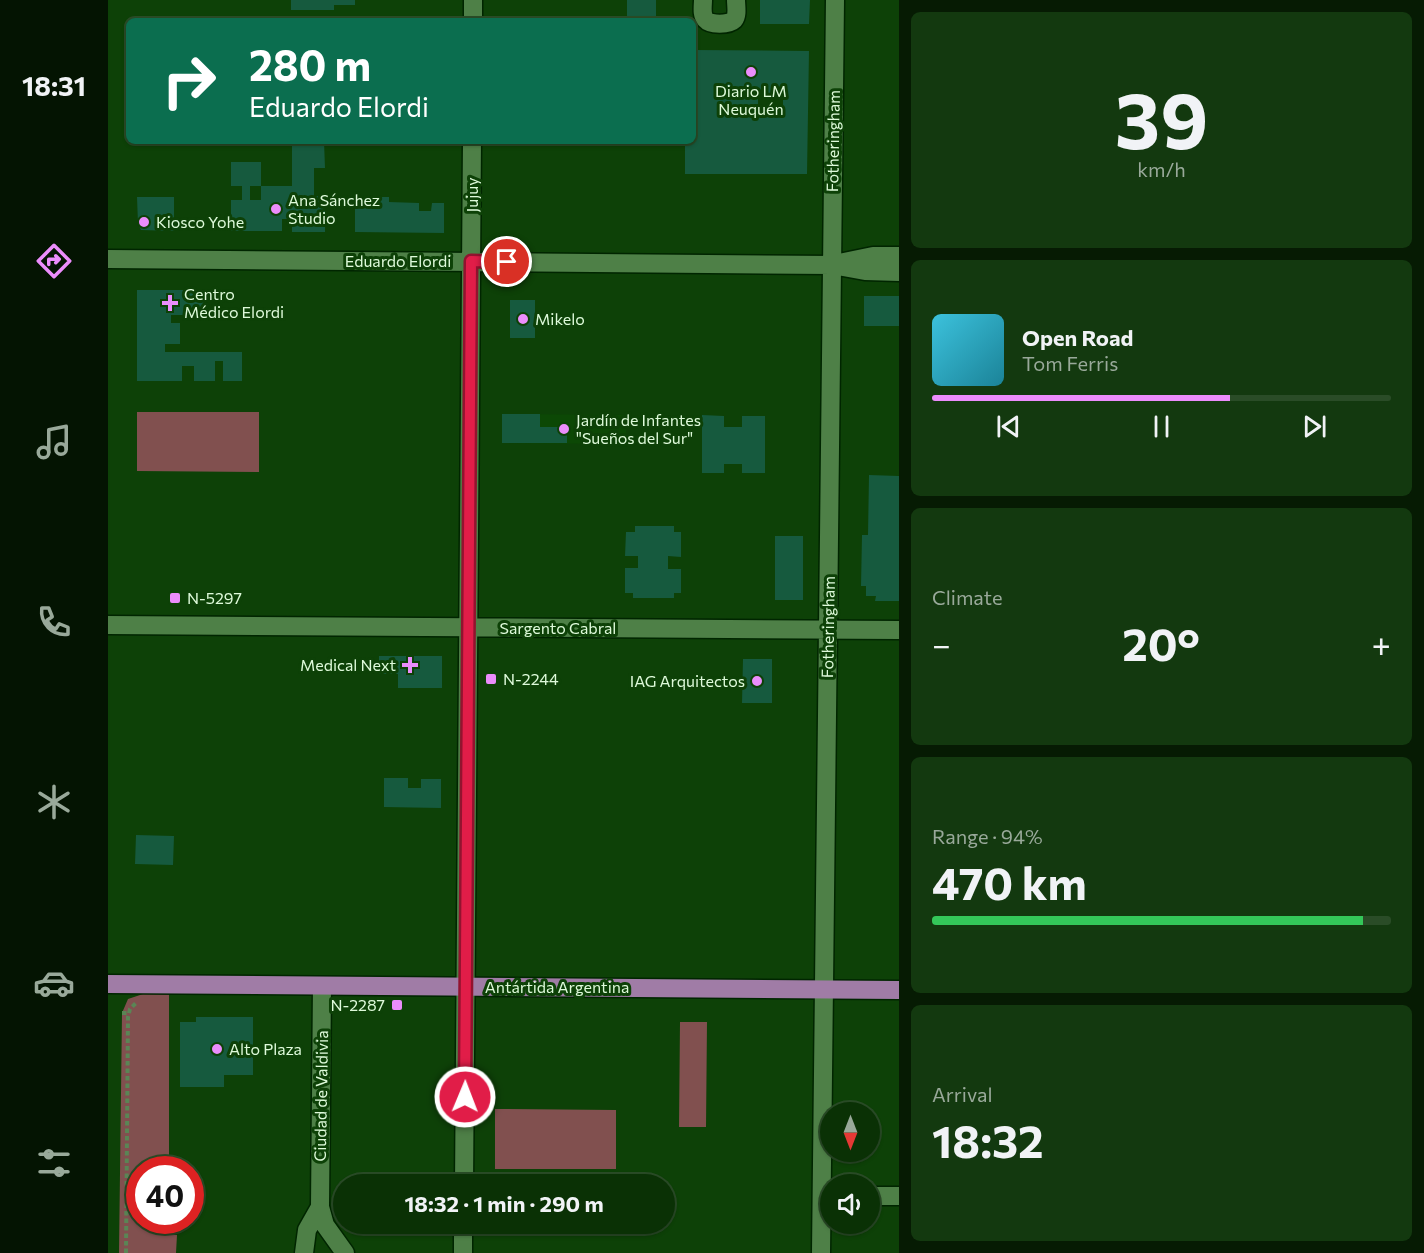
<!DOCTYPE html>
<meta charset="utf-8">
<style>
:root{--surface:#0a3105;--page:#13390f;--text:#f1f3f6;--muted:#99a99a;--line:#2a4c27;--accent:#eb8dfb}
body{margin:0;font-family:Commissioner,sans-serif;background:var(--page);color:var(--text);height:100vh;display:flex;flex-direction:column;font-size:22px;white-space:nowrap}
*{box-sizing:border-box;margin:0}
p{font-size:20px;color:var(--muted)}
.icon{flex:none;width:33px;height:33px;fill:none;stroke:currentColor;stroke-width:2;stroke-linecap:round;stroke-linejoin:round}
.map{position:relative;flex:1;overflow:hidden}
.sheet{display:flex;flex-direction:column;gap:12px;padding:12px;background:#061b03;width:525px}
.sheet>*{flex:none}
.guide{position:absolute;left:18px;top:18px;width:570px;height:126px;border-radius:9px;box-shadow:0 2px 4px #0004,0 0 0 2px var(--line);background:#0b6e4f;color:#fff;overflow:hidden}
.needle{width:39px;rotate:180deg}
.controls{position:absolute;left:712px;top:1102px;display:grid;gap:12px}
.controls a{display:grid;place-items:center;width:60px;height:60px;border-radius:50%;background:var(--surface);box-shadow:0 2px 4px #0004,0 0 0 2px var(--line);font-size:30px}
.speed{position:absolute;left:18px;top:1156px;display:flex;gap:12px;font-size:30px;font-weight:700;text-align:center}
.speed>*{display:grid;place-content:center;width:78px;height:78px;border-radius:50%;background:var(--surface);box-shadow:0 2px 4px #0004,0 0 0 2px var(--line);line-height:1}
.speed .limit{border:9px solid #d22;background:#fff;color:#111}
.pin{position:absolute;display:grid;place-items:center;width:51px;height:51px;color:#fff;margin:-26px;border:3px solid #fff;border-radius:50%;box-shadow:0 2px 6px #0007}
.me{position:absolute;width:66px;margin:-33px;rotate:1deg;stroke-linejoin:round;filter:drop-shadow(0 0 4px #0008)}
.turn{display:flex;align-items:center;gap:21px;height:126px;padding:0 24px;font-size:27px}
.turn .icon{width:78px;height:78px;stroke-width:2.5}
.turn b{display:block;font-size:42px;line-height:51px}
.big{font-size:45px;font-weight:700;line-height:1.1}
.sheet .widget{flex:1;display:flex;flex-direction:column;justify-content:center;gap:9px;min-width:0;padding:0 21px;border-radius:9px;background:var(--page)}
.sheet .dial{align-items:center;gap:0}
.dial b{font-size:78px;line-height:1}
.song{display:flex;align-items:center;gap:18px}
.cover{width:72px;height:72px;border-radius:9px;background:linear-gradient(135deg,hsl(190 70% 55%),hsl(190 70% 35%))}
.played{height:6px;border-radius:3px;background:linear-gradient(90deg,var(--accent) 65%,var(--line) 65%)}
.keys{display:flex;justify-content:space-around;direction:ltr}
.heat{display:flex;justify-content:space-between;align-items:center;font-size:33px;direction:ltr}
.charge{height:9px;border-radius:4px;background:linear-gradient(90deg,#34c759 94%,var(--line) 0)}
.trip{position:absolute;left:225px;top:1174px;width:342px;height:60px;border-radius:30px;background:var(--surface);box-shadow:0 2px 4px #0004,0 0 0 2px var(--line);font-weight:700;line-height:60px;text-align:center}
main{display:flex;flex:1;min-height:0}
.menu{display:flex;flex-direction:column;width:108px;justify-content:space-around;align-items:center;background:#041402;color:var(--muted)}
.menu .icon{width:42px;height:42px}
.menu .active{color:var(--accent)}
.menu b{font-size:27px;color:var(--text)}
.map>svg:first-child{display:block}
.built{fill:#0c4805}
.green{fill:#81504f}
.building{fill:#165a3e;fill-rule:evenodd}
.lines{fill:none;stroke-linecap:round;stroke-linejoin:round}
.minor-casing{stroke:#002500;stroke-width:21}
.major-casing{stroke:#002500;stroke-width:21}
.path{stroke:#5a8555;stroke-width:4;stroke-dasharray:4.5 3;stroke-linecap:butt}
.minor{stroke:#4e8047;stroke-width:18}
.major{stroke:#a07ca6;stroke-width:18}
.route-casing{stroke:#92132f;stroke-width:15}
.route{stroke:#e11d48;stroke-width:10}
.poi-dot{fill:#eb8dfb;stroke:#0d4107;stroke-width:2}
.labels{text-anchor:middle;stroke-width:6;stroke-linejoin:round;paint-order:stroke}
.poi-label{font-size:16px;fill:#defada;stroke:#0d4107;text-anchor:start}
.street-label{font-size:16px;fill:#defada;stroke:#0d4107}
</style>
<main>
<nav class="menu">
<b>18:31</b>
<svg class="icon active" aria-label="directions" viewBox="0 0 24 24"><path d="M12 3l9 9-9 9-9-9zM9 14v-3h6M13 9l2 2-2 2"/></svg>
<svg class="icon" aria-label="music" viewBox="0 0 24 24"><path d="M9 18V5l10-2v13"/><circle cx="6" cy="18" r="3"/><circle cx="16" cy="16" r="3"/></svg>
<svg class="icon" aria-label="phone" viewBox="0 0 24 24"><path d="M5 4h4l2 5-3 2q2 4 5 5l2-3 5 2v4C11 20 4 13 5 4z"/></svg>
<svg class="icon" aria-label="climate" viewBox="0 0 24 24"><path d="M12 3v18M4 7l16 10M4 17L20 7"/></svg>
<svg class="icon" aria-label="car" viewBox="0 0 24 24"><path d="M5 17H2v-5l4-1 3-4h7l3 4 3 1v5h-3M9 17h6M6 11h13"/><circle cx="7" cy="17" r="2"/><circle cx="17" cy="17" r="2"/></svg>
<svg class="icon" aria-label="filters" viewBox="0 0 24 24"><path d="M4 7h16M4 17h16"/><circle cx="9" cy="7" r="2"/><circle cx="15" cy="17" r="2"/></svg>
</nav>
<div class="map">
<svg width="791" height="1253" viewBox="0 0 791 1253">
<rect width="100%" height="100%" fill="#0d4107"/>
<!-- built -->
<path class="built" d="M394 414 518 415V444L394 443Z"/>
<!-- green -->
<path class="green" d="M29 412H151V472L29 471Z
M35 994H61V1170H32V1221H61V1235H69L68 1253H11L14 1013 20 999Z
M572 1022H599L598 1127H571Z
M387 1109 508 1110V1169H387Z"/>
<!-- building -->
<path class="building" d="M183 0H247V5H226V10H183Z
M519 0H548V19L519 18Z
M652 0H702L701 24H652Z
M46 17H106V21H46Z
M585 50 701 51 699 174H577V141H585ZM650 93 675 94V116H650Z
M184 141H216L217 168H206V196H217V232H184V219H174V231H123V200H134V186H123V162H153V186H184ZM142 186H153V200H142Z
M29 197H66V231L33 230 30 224Z
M254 197H281V202L311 203V211H323L324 203H336V233L247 232V208H254Z
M29 290H96V315H63V323H72V344H57V352H134V381H115V361H107V381H86V366H74V381H29Z
M756 296H791V326H756Z
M402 300H427V338H402Z
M394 414H432V427H459V443H394Z
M594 415 616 416V427H634V416H657V473H634V464H616V473H594Z
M761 475 791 476V601H767L768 596H758V586H753L754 535H760Z
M527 526H566V532H573V557L560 556V569H573V593H566V598H525V593H517V568H530V556H517L518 532H527Z
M667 536H695V600H667Z
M271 656H334V688H290V674H271Z
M635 659H664V703H634Z
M276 778H300V788H313V779H333V808L276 807Z
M28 835 66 836 65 865 27 864Z
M88 1017H145V1075H116V1087H72V1022H88Z"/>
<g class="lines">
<defs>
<path id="minor" d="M595 0C595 6 593 15 598 20 602 25 621 25 626 20 630 15 628 6 628 0
M365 21V0
M0 259 724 265 757 271 791 272
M731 263 765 256H791
M0 625 791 630
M214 986 212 1207 217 1225 237 1253
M356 1185 364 141
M762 1196H791
M196 1253 199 1230 212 1207
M355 1253V1224
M713 1253 727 0"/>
<path id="major" d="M0 984 791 990"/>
</defs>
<!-- minor casing -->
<use href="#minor" class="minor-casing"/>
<!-- major casing -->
<use href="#major" class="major-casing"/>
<!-- path -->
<path class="path" d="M14 1013H20
M18 1253 20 1017 22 1009 28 1003"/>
<!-- minor -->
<use href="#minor" class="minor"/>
<!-- major -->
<use href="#major" class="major"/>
</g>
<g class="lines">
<defs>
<path id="route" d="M357 1097 363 261 399 262"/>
</defs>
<!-- route casing -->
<use href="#route" class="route-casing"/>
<!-- route -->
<use href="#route" class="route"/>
</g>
<!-- markers -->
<g class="poi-dot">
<circle cx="643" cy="72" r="6"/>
<circle cx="168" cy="209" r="6"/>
<circle cx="36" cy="222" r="6"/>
<path d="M59 294h6v6h6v6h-6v6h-6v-6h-6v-6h6z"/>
<circle cx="415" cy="319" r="6"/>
<circle cx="456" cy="429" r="6"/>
<rect x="61" y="592" width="12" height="12" rx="3"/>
<path d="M299 656h6v6h6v6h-6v6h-6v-6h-6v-6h6z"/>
<rect x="377" y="673" width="12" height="12" rx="3"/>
<circle cx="649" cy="681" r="6"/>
<rect x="283" y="999" width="12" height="12" rx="3"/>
<circle cx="109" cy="1049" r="6"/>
</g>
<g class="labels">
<!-- poi labels -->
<g class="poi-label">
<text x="643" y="97" text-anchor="middle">Diario LM<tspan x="643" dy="18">Neuquén</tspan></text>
<text x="180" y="206">Ana Sánchez<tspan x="180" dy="18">Studio</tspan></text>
<text x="48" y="228">Kiosco Yohe</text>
<text x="76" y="300">Centro<tspan x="76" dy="18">Médico Elordi</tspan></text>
<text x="427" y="325">Mikelo</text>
<text x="468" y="426">Jardín de Infantes<tspan x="468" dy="18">"Sueños del Sur"</tspan></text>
<text x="79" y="604">N-5297</text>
<text x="288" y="671" text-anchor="end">Medical Next</text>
<text x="395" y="685">N-2244</text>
<text x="637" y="687" text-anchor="end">IAG Arquitectos</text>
<text x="277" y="1011" text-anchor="end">N-2287</text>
<text x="121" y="1055">Alto Plaza</text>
</g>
<!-- street labels -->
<g class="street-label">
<text transform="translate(725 141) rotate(-89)" y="6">Fotheringham</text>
<text transform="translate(364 195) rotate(-90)" y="6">Jujuy</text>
<text x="290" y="267">Eduardo Elordi</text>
<text transform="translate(720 627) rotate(-89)" y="6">Fotheringham</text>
<text x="450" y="634">Sargento Cabral</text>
<text x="449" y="993">Antártida Argentina</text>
<text transform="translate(213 1096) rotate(-89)" y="6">Ciudad de Valdivia</text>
</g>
</g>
</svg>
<div class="controls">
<a><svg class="needle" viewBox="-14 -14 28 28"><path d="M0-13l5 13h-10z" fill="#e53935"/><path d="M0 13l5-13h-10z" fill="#99a99a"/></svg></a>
<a><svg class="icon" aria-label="sound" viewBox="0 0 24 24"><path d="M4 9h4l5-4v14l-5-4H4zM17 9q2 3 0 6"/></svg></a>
</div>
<div class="speed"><div class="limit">40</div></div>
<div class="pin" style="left:399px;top:262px;background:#d93025"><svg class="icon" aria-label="arrive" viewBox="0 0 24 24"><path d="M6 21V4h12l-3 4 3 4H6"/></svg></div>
<svg class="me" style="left:357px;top:1097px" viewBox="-20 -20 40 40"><circle r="17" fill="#e11d48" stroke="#fff" stroke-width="3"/><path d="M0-11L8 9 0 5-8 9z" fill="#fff"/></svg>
<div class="trip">18:32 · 1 min · 290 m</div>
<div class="guide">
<div class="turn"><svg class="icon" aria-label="right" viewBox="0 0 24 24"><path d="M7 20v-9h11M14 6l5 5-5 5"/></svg><div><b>280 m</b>Eduardo Elordi</div></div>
</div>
</div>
<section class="sheet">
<div class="widget dial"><b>39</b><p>km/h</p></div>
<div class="widget">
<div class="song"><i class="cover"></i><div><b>Open Road</b><p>Tom Ferris</p></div></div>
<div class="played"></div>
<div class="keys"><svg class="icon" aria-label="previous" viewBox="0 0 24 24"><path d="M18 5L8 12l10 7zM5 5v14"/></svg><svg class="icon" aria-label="pause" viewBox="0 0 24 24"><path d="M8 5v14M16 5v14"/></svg><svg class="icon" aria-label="next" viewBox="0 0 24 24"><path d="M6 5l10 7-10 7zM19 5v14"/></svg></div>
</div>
<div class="widget"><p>Climate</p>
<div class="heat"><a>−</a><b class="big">20°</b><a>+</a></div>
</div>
<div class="widget"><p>Range · 94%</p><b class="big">470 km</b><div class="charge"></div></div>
<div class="widget"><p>Arrival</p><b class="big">18:32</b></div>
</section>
</main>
